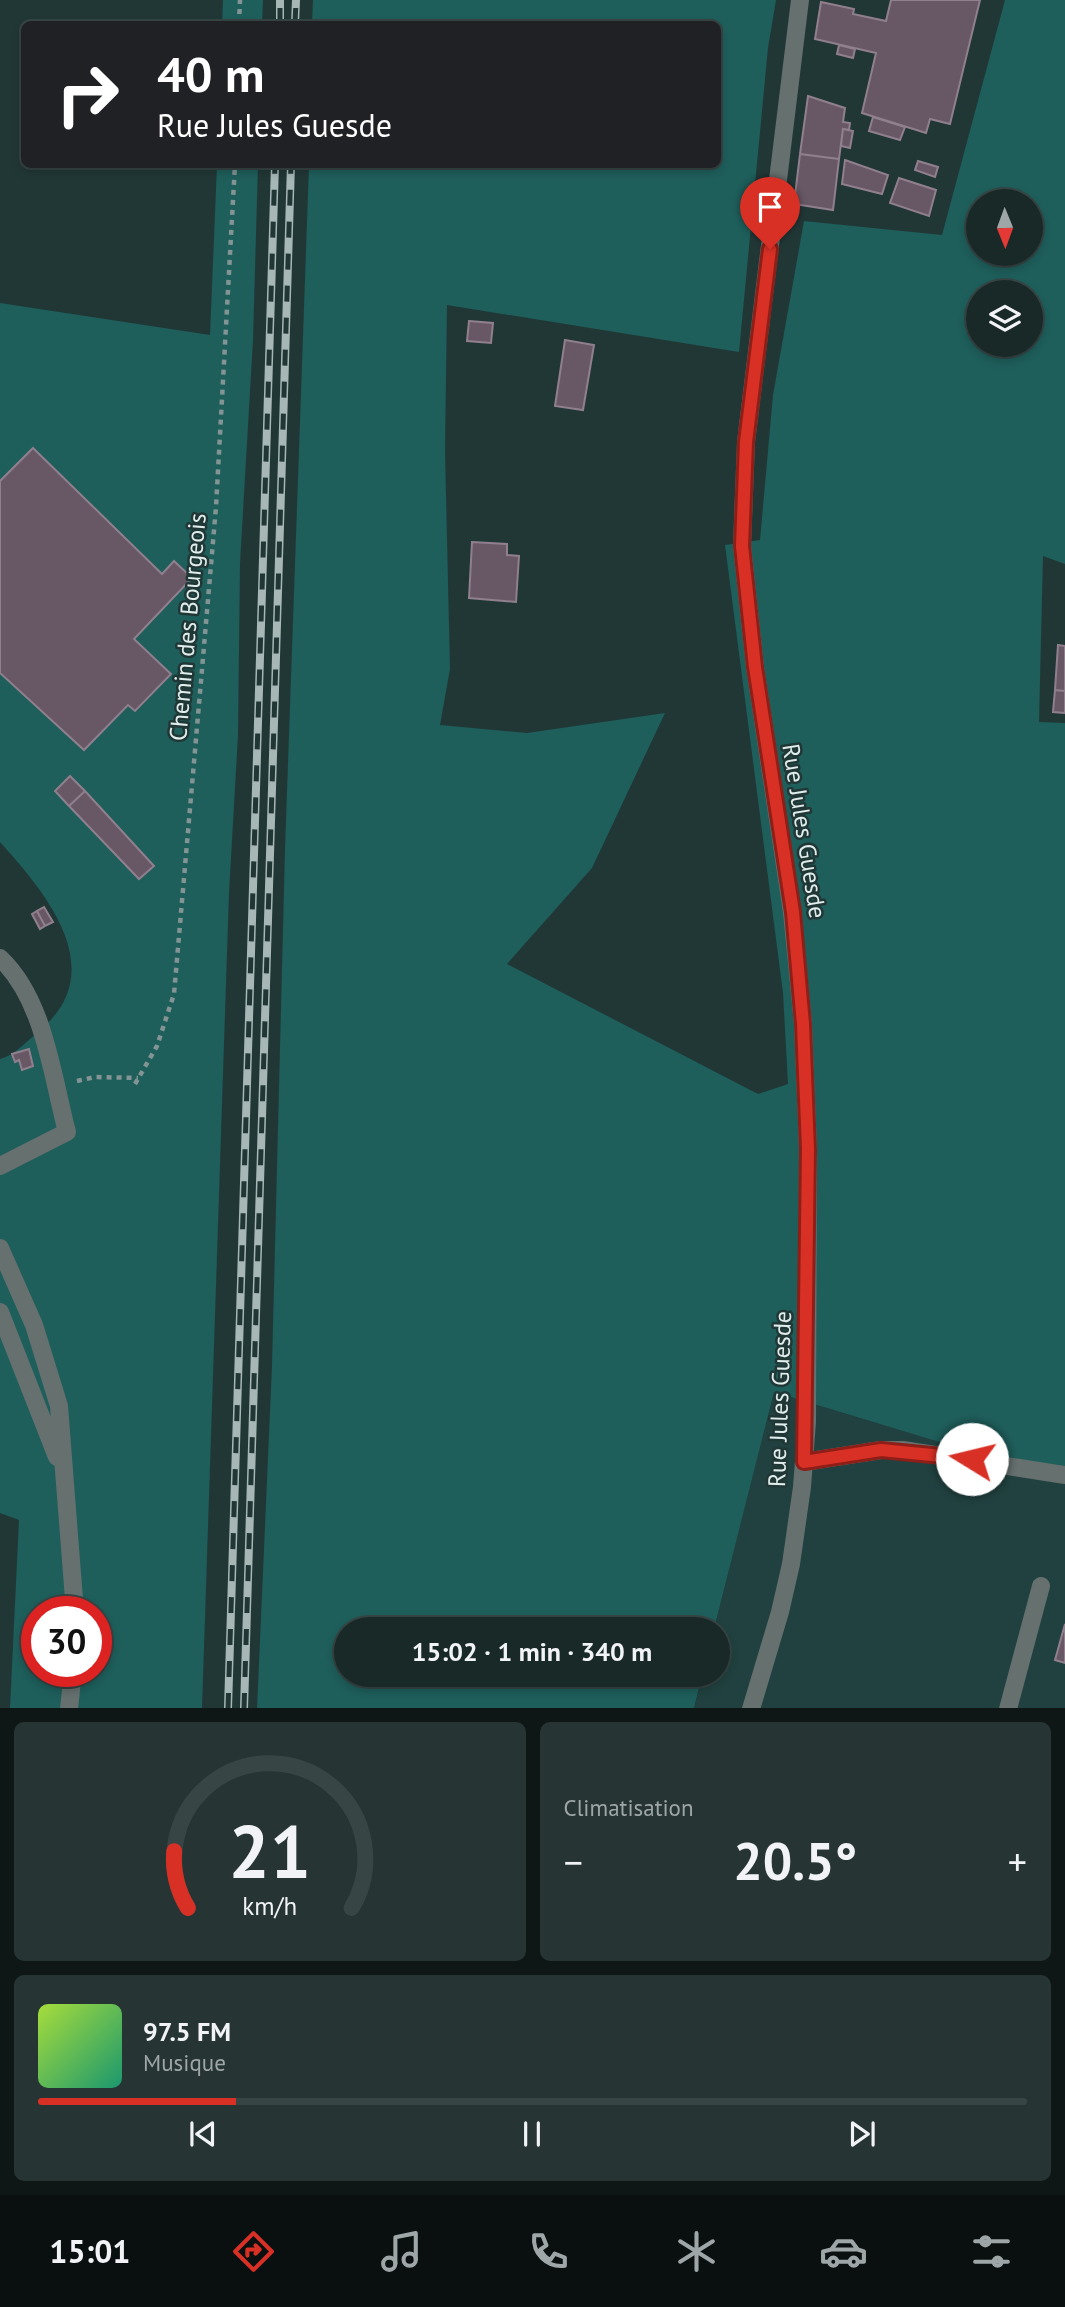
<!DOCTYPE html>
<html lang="fr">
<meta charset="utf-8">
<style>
:root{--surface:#192928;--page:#263534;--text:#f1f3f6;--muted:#9fa6a8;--line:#374545;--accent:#d93025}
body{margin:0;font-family:"PT Sans",sans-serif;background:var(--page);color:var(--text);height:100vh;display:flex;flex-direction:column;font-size:26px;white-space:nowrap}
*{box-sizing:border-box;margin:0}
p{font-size:23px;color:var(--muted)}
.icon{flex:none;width:38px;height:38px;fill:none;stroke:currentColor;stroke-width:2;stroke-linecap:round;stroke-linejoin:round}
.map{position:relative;height:1708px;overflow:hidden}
.details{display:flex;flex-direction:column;gap:14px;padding:14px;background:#0e1716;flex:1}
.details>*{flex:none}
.hud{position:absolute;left:21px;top:21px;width:700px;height:147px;border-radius:10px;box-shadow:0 4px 10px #0003,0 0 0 2px var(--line);background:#202124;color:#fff;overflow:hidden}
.needle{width:46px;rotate:179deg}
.buttons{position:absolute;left:966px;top:189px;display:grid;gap:14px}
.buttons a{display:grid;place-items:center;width:77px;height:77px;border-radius:50%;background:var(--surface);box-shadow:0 4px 10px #0003,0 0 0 2px var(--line);font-size:35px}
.speed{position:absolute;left:21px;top:1596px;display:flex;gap:14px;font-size:35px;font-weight:700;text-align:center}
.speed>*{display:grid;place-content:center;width:91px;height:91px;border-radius:50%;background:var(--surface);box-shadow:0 4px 10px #0003,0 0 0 2px var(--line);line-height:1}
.speed .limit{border:10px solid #d22;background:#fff;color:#111}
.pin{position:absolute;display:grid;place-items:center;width:60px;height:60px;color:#fff;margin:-72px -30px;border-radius:50% 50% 50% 0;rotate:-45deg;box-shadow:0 0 7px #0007}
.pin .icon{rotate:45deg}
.me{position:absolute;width:77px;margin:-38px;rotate:279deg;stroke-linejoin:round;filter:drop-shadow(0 0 5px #0008)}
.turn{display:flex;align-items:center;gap:24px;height:147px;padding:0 21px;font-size:32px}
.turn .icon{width:91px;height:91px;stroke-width:2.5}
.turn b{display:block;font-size:49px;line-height:60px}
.big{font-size:52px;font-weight:800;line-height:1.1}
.details .card{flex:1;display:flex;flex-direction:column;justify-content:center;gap:10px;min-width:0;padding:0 24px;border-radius:10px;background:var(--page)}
.details .dial{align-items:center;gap:0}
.dial svg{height:182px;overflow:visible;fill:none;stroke:var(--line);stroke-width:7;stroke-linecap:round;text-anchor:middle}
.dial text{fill:var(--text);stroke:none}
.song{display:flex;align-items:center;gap:21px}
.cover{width:84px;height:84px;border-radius:10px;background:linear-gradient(135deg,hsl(80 70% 55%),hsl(160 70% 35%))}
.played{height:7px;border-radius:4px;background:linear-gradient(90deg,var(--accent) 20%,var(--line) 20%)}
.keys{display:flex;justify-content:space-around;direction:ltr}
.heat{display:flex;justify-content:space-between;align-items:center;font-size:38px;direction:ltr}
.details .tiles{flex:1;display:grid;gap:14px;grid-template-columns:1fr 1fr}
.card:last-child{grid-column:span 2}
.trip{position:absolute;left:334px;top:1617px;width:396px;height:70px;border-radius:35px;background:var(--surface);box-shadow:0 4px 10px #0003,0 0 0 2px var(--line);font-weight:800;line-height:70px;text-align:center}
.tabs{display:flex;height:112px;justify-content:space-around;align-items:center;background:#0a1010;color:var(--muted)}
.tabs .icon{width:49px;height:49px}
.tabs .current{color:var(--accent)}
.tabs b{font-size:32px;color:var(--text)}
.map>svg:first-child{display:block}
.built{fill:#20413f}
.green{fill:#1e5e5b;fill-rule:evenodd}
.building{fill:#685866;stroke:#907f8d;stroke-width:2}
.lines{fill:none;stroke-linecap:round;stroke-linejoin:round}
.path{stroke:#829493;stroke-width:4.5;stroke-dasharray:5 5;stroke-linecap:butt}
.minor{stroke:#65706f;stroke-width:18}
.rail-casing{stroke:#a7b7b6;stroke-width:8}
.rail{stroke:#213736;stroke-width:5;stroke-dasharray:16;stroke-linecap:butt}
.route-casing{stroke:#8d1f18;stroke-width:18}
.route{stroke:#d93025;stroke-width:12}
.labels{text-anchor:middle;stroke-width:5;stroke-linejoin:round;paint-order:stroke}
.street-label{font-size:24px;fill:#dfedec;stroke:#213736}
</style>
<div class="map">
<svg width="1065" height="1709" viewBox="0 0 1065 1709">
<rect width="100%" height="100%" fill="#213736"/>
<!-- built -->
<path class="built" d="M774 1392 1065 1480V1708L694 1709 702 1675H718V1629H714Z"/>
<!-- green -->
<path class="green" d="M223 0H263L262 24H222Z
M313 0H776L768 48 739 352 447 305 445 451 450 669 440 725 527 733 665 713 592 868 507 964 758 1094 788 1084 783 993 725 545 760 540 773 395 804 221 942 235 1005 0H1065V564L1043 556 1039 722 1065 723V1480L774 1392 714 1629H346V1675H702L694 1708 257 1709 272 1366 285 849 309 165 718 164V24H312ZM978 201H1031V254H978ZM978 292H1031V345H978Z
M217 165H258L253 340 240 563 238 735 229 893 202 1708H10L19 1520 0 1513V1059C14 1056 28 1040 39 1031 112 971 46 893 0 842V303L210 335ZM37 1612H96V1671H37Z"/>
<!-- building -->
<path class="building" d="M891 0H980L950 124 930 119 926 133 862 113 876 53 815 39 821 2 854 9 853 14 886 21Z
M839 45 855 49 853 58 837 54Z
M808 96 845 108 843 122 850 123 849 130 843 129 839 159 800 154Z
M873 117 905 127 900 140 869 131Z
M843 129 853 131 850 148 841 146Z
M800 154 839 159 833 210 794 204Z
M845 160 888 175 882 194 842 184Z
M918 161 938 167 935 177 915 170Z
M899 178 936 190 929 216 890 203Z
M469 321 493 323 491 343 467 341Z
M565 340 594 345 583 410 555 406Z
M33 448 162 574 174 561 192 578 134 639 171 674 135 711 128 705 84 750 0 673V481Z
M472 542 507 544V555L519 556 516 602 469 598Z
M1058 645 1065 646V691L1055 690Z
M1055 690 1065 691V713L1053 712Z
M70 776 85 791 69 806 55 791Z
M85 791 154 866 139 879 69 806Z
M44 907 53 922 45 926 37 911Z
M37 911 45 926 40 929 32 914Z
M29 1049 33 1066 22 1070 19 1060 15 1062 12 1054Z
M1065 1624V1663L1055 1660Z"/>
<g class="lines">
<!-- path -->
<path class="path" d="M239 24 240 0
M77 1081 95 1077 138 1078
M135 1084 157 1046 174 994 216 507 235 164"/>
<!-- minor -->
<path class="minor" d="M0 958C44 999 52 1075 67 1132L0 1166
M0 1248 34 1325 59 1406 75 1612
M0 1312 57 1457
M804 1462 881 1450H903L1065 1475
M69 1709 73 1671
M751 1709 780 1612 791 1564 802 1487 807 1422 808 1148 803 1024 792 912 755 667 742 546 746 442 800 0
M1008 1709 1041 1586"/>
<defs>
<path id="rail" d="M280 24V0
M295 24 296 0
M228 1709 275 164
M244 1709 291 164"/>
</defs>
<!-- rail casing -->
<use href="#rail" class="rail-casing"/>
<!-- rail -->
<use href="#rail" class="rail"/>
</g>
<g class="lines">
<defs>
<path id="route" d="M770 249 746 442 742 546 755 667 793 912 803 1024 808 1149 804 1462 881 1450 972 1459"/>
</defs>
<!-- route casing -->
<use href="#route" class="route-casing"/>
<!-- route -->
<use href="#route" class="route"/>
</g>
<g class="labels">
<!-- street labels -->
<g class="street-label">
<text transform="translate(188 627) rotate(-85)" y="8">Chemin des Bourgeois</text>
<text transform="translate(804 831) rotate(81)" y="8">Rue Jules Guesde</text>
<text transform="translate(780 1399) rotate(-88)" y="8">Rue Jules Guesde</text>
</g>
</g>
</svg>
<div class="buttons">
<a><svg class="needle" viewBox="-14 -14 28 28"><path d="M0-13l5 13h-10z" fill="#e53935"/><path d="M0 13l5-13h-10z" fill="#9fa6a8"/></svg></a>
<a><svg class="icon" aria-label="layers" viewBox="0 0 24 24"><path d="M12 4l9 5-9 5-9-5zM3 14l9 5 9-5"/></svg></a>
</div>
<div class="speed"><div class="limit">30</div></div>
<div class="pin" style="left:770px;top:249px;background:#d93025"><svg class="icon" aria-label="arrive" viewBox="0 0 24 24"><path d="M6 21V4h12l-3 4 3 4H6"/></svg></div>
<svg class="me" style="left:972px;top:1459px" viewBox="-20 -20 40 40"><circle r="19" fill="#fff"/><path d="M0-13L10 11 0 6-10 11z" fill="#d93025"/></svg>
<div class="trip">15:02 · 1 min · 340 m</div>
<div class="hud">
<div class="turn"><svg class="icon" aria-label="right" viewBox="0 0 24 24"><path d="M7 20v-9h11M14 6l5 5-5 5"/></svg><div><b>40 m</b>Rue Jules Guesde</div></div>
</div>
</div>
<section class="details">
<div class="tiles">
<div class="card dial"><svg viewBox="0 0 100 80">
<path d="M14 69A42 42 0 1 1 86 69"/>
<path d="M14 69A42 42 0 0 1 8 44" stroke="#d93025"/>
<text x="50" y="56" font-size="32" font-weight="700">21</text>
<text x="50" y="72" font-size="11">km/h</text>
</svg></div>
<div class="card"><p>Climatisation</p>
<div class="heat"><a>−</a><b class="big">20.5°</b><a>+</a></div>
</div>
<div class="card">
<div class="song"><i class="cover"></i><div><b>97.5 FM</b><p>Musique</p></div></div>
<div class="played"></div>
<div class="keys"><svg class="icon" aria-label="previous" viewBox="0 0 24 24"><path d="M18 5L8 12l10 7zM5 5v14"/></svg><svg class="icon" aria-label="pause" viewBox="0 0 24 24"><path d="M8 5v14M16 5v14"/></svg><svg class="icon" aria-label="next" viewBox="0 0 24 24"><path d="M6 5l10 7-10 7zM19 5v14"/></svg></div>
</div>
</div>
</section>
<nav class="tabs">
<b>15:01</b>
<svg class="icon current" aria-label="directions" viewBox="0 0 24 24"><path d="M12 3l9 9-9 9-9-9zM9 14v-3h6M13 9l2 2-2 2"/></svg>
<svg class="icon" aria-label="music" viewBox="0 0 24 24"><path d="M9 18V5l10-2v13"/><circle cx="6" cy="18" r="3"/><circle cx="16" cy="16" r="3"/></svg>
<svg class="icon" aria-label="phone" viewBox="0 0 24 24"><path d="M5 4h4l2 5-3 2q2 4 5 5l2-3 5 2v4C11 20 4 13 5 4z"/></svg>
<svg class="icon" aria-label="climate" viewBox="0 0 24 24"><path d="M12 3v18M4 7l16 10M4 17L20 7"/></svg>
<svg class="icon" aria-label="car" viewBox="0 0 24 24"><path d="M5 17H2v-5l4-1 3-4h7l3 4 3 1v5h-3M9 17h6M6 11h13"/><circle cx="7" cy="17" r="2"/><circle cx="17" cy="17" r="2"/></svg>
<svg class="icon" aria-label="filters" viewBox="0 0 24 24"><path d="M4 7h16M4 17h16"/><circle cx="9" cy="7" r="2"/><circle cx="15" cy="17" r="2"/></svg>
</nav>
